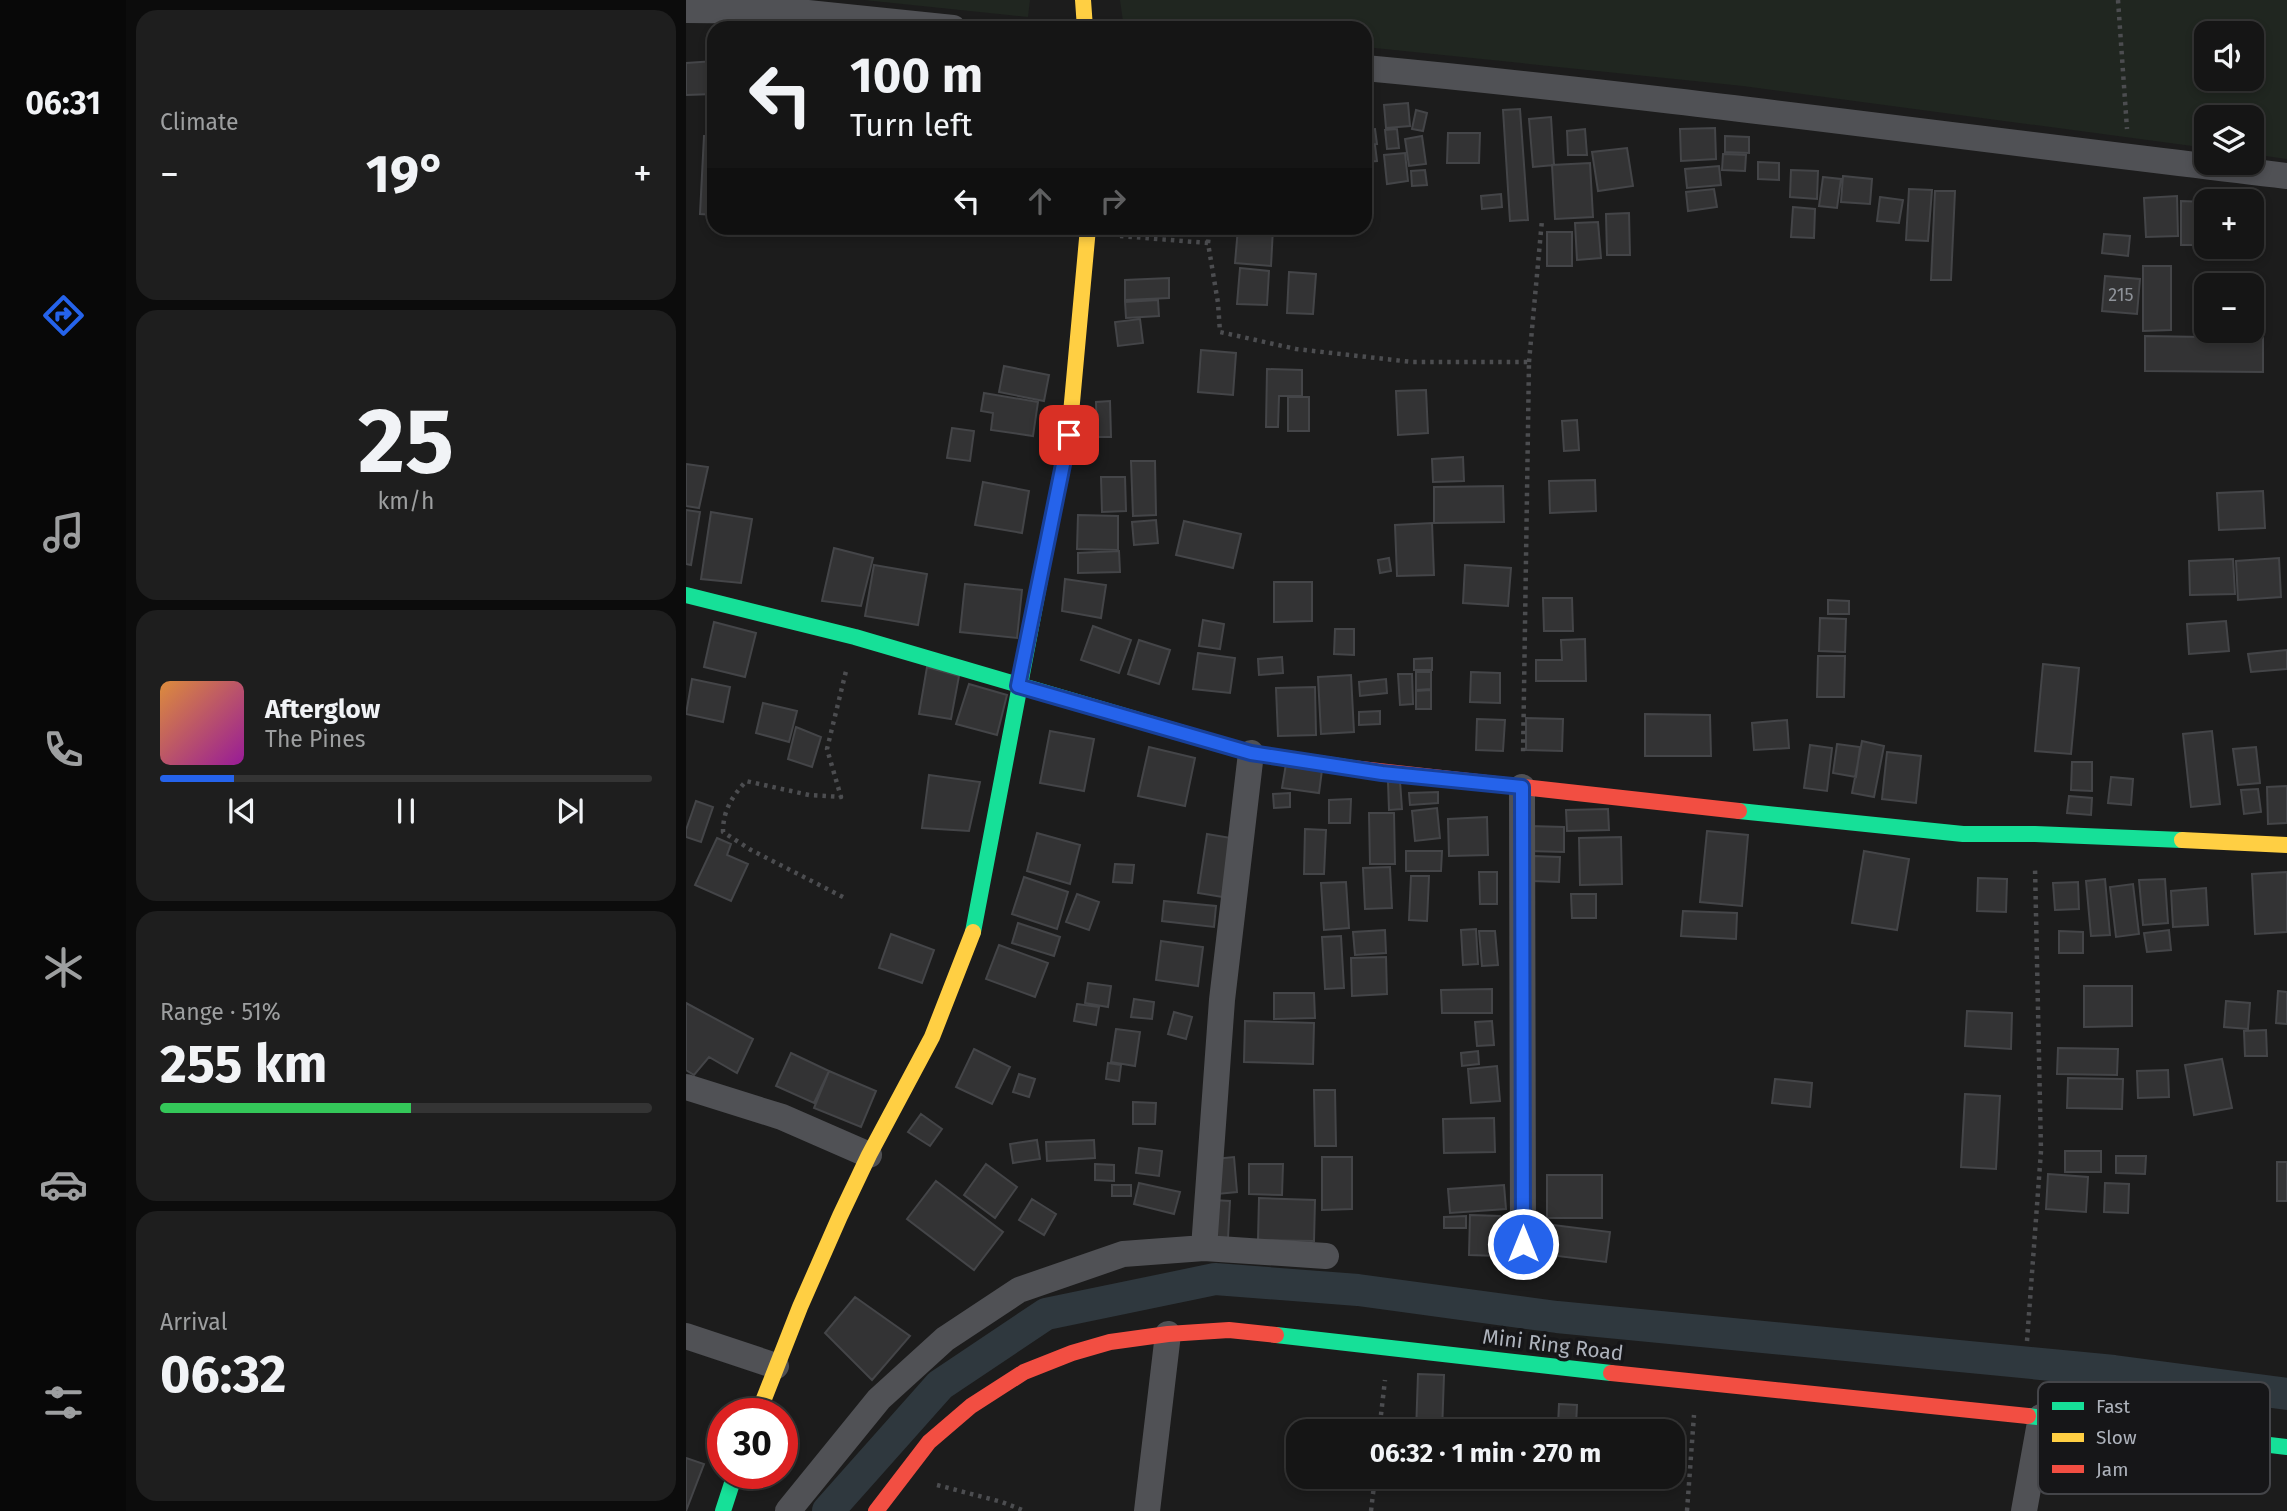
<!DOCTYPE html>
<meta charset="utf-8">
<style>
:root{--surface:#151515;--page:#1e1e1e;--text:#f1f3f6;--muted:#9d9fa0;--line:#343434;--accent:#2563eb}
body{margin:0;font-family:"Fira Sans",sans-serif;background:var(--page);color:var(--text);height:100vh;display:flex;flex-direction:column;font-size:26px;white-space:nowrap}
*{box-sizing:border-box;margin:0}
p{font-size:23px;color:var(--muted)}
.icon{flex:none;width:38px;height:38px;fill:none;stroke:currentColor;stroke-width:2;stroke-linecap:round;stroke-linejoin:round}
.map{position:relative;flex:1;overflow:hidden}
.details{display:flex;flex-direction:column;gap:10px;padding:10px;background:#0c0c0c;width:560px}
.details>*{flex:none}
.top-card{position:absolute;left:21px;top:21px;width:665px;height:214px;border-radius:21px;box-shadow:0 4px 10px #0003,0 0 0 2px var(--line);background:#151515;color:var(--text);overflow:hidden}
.fabs{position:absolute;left:1508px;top:21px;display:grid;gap:14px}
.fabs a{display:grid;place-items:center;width:70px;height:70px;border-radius:14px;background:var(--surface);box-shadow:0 4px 10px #0003,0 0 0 2px var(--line);font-size:35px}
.speed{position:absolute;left:21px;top:1398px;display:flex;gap:14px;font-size:35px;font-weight:700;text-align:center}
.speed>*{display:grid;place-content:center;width:91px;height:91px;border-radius:50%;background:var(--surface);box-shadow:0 4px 10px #0003,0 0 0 2px var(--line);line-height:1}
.speed .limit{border:10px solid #d22;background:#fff;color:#111}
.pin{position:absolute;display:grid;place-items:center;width:60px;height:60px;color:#fff;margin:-30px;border-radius:14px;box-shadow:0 4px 10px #0006}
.me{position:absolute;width:77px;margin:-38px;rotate:0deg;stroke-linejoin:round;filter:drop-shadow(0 0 5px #0008)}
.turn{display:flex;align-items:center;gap:24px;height:147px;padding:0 28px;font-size:32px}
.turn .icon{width:91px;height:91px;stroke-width:2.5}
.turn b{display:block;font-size:49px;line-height:60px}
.lanes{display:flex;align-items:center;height:66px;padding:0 28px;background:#0003;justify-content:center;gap:35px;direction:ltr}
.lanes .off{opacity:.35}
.big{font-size:52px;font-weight:700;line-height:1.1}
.details .card{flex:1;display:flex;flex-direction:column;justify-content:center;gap:10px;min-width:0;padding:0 24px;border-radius:21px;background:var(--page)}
.details .dial{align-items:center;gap:0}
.dial b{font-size:91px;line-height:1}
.song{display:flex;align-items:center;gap:21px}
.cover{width:84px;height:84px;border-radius:10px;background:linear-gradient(135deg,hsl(30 70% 55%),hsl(300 70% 35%))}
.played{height:7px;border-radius:4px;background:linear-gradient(90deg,var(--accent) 15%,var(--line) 15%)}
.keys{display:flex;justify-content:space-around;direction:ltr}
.heat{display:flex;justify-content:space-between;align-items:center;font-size:38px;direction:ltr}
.charge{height:10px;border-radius:5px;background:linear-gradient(90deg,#34c759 51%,var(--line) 0)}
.trip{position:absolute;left:600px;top:1419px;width:399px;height:70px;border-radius:21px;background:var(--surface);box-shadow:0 4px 10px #0003,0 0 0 2px var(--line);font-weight:700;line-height:70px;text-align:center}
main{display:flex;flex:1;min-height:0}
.menu{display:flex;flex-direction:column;width:126px;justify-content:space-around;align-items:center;background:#080808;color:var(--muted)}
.menu .icon{width:49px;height:49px}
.menu .on{color:var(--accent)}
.menu b{font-size:32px;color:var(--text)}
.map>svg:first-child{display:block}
.green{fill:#202620;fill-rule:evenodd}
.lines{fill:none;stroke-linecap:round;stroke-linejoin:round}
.canal{stroke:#2f383e;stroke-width:32}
.building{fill:#333334;stroke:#444548;stroke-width:2}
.path{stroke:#4c4d50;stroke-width:4.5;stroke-dasharray:3.5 5;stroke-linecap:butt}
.street{stroke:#505155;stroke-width:26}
.fast{stroke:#16e098;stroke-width:16}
.slow{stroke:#ffcf43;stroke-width:16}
.jam{stroke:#f24e42;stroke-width:16}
.route-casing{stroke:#184099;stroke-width:18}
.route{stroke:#2563eb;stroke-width:12}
.labels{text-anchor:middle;stroke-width:7;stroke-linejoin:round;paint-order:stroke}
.number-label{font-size:18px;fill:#8f939a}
.street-label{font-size:21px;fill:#aeb3bc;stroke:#161618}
.key{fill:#161618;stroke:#444549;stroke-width:2}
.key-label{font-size:19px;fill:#aeb3bc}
</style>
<main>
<nav class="menu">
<b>06:31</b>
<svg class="icon on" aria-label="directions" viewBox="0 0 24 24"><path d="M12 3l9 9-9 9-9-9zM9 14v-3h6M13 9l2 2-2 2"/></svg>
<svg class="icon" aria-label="music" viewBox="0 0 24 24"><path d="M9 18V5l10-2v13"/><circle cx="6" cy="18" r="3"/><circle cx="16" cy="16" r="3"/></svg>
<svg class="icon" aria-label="phone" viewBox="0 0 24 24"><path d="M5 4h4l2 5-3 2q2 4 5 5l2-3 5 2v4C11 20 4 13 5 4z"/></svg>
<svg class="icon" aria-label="climate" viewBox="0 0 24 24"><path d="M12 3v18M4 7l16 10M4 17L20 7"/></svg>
<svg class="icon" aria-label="car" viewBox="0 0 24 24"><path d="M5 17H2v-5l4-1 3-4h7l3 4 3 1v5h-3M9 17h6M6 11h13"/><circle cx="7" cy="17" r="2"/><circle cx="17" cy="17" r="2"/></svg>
<svg class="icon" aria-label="filters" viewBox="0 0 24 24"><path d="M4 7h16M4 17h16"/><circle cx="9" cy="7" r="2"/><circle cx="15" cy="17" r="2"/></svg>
</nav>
<section class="details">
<div class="card"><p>Climate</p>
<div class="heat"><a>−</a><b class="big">19°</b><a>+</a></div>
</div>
<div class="card dial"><b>25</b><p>km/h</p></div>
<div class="card">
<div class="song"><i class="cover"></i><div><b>Afterglow</b><p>The Pines</p></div></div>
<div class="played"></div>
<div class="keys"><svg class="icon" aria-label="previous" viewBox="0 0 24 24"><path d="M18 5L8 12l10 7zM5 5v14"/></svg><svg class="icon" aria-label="pause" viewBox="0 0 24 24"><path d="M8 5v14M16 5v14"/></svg><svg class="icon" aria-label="next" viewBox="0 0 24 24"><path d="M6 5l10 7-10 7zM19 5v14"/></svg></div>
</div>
<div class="card"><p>Range · 51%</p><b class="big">255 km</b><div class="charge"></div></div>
<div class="card"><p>Arrival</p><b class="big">06:32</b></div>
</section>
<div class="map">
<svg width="1601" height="1511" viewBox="0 0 1601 1511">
<rect width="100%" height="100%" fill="#1c1c1c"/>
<!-- green -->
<path class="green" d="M178 0H344L342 17Z
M434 0H1601V159L1566 154V117H1521V148L1057 86 679 47V28H500L437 21ZM1521 33H1566V79H1521Z"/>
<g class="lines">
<!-- canal -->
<path class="canal" d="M142 1511 254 1385 360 1314 529 1279 672 1290 871 1317 1428 1371 1601 1394"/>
</g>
<!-- building -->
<path class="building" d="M28 61V94L0 95V63Z
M722 103 724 126 700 128 698 105Z
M834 109 842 220 824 221 817 110Z
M730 110 741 113 737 131 726 129Z
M865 117 868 165 847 167 843 119Z
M1029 128 1030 159 995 161 994 129Z
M689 129 691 144 679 145V130Z
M711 129 713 148 701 149 699 130Z
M899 129 901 155H882L881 131Z
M762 133H794L793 163H761Z
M18 136H28V215L14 214Z
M736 136 740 164 723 166 719 139Z
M1039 136 1063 137V153L1039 152Z
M689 145 691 161 679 162V146Z
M941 148 947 186 912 191 906 152Z
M719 153 722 181 701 184 698 155Z
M1037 154 1060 155 1059 171 1036 170Z
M1072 162 1093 163V180L1072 179Z
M904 163 907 217 869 219 866 165Z
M1033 166 1035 185 1001 188 999 169Z
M739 170 741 185 726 186 725 171Z
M1105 170 1132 171 1131 199 1104 197Z
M1157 176 1186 179 1184 204 1155 202Z
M1137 177 1155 179 1151 208 1133 206Z
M1028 189 1031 207 1002 211 1000 192Z
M1223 189 1246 190 1242 241 1220 240Z
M1249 191H1269L1265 280H1245Z
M815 194 816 207 796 209 795 196Z
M1491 196 1492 236 1460 237 1458 198Z
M1194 197 1217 200 1213 223 1191 221Z
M1495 201 1521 202V245H1495Z
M1107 207 1129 209 1128 238 1105 237Z
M943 213 944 255H921L920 214Z
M912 222 915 258 891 260 889 223Z
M552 228H587L585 266 549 263Z
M861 232H886V266H861Z
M1418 234 1444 236 1442 256 1416 253Z
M1457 266H1485V330L1457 331Z
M554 268 583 271 581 305 551 304Z
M603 272 630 274 627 314 601 313Z
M1419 276 1454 279 1451 314 1416 311Z
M483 278V298L439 300V280Z
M472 300 473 316 440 318 439 302Z
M454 319 457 343 432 346 429 322Z
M1459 336 1577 338V372L1459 371Z
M515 350 550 353 547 395 512 392Z
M318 366 363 375 358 401 313 392Z
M581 369 616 370V396H593L592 427H580Z
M740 390 742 433 712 435 710 391Z
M298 393 352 402 347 436 305 430 307 413 295 411Z
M602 397H623V431H602Z
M424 401 425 437H411L410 402Z
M891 420 893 450 878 451 876 421Z
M266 428 288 431 284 461 261 458Z
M777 457 778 481 747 482 746 459Z
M445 461H469L470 515 447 516Z
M0 464 22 467 13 508 0 506Z
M415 477H439L440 511 416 512Z
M909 480 910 511 864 513 863 481Z
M297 482 343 491 336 533 289 525Z
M817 486 818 522 748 523V487Z
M1577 491 1579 528 1533 530 1531 493Z
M0 510 14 512 5 565 0 564Z
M25 512 66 519 55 583 15 579Z
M392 515 432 516V550L391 549Z
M470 520 472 543 448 545 446 522Z
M498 521 555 534 547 568 490 555Z
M746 523 748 575 711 576 709 525Z
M148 548 187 558 175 606 136 601Z
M433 551 434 572 392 573V553Z
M703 558 705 571 694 573 692 560Z
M1593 558 1595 597 1552 600 1550 561Z
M1547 559 1549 594 1504 595 1503 561Z
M188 565 241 574 232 625 179 616Z
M779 565 825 568 822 606 777 603Z
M379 579 420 585 415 618 376 611Z
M588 582H626V621L588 622Z
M279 584 336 590 331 638 274 632Z
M857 598H886L887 631H858Z
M1142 600 1163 601V614H1142Z
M1134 618 1160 619 1159 652 1133 651Z
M517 620 538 624 534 649 513 646Z
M1540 621 1543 651 1503 654 1501 624Z
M28 622 70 633 59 677 18 667Z
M407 626 445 640 433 673 395 660Z
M649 629H668V655L648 654Z
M899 639 900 681H850V660H876L875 640Z
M453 640 484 650 473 684 442 674Z
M1601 650V669L1565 672 1562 654Z
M512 653 549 658 544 693 507 689Z
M1132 656H1159L1158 697H1131Z
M596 657 597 673 573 675 572 659Z
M746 658V670H728V659Z
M1357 664 1393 668 1385 754 1349 751Z
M241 667 273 676 265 719 233 714Z
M730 672H745V689L730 690Z
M785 672 814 673V703L784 702Z
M712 674H726L727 704 714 705Z
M665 675 668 732 635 734 632 677Z
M6 679 44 687 37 722 0 714Z
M700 679 701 693 674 696 673 682Z
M283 684 321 695 311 735 270 724Z
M629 687 630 735 592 736 590 688Z
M745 690V709H730V691Z
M77 703 111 711 103 742 70 733Z
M694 711V724L673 725V712Z
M959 714 1024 715 1025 756H959Z
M840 718 877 719 876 751 840 750Z
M791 719 819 720 817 751 790 750Z
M1101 720 1103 748 1068 750 1066 723Z
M110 727 135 737 126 767 102 759Z
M364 731 408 739 398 791 354 783Z
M1526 731 1534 804 1505 807 1497 734Z
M1176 741 1198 746 1188 797 1166 793Z
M1151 744 1174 747 1170 777 1147 773Z
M1124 745 1146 748 1141 791 1118 788Z
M463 747 509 758 499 806 452 796Z
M1570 747 1574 783 1552 785 1547 749Z
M1201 752 1235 756 1230 803 1196 799Z
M1386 762H1406V791L1385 790Z
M600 764 636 770 633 793 596 788Z
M243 775 294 782 283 831 236 828Z
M1425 777 1447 779 1445 805 1422 803Z
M714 781 716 809 703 810 702 782Z
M1601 786V823L1582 824 1581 787Z
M1572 789 1575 812 1558 814 1555 790Z
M752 792V803L724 805 723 793Z
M604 793V807L588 808 587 794Z
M1383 796 1406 798 1405 815 1381 813Z
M665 799 664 823H643V800Z
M10 801 27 807 15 842 0 837V830Z
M751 808 754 838 729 841 726 811Z
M922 809 923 830 881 831 880 810Z
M683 813H708L709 864H684Z
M801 817 802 855 763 856 762 819Z
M843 826 878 827V852L842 851Z
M619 829 640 830 638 874H618Z
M1021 831 1062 835 1056 906 1014 902Z
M351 833 394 845 384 884 341 871Z
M521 834 545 838 537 897 512 893Z
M935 837 936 884 894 885 893 838Z
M31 838 45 844 41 855 62 864 45 901 9 885Z
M720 851H756L755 871H720Z
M1178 851 1223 859 1211 930 1166 923Z
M847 856 874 857 873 882 846 881Z
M429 864 448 865 446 883 427 882Z
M704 867 706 908 679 909 677 868Z
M793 872H811V904H794Z
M1601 872V932L1569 934 1566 874Z
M725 876H743L741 921 723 920Z
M338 877 382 892 371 929 326 914Z
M1292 878 1321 879 1320 912 1291 911Z
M1419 879 1424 935 1405 936 1400 881Z
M1479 879 1482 923 1457 925 1453 880Z
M660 882 663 928 638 930 635 883Z
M1392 882 1393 909 1369 910 1367 883Z
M1447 884 1453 934 1430 937 1424 887Z
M1520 888 1522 925 1487 927 1485 891Z
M391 894 413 902 403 930 380 922Z
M885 894H910V918H886Z
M478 901 530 906 528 927 476 921Z
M997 911 1051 913 1050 939 995 936Z
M332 923 374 937 368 956 326 943Z
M790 929 792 964 777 965 775 930Z
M699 930 700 953 669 955 667 932Z
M1483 930 1485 950 1461 952 1458 933Z
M793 931H809L812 965 796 966Z
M1373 931 1397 932V953H1373Z
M205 934 248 950 236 983 193 968Z
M655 936 658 988 639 989 636 937Z
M475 941 517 947 512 986 470 980Z
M313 945 362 963 349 997 300 979Z
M700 957 701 994 666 996 665 958Z
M402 983 425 986 422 1007 399 1003Z
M1398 986H1446V1026L1398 1027Z
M806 989V1013H756L755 990Z
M1592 991 1601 992V1024L1590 1023Z
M588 993H628L629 1018 588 1019Z
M448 999 468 1002 466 1019 445 1017Z
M1540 1001 1564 1003 1562 1029 1538 1027Z
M0 1003 67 1039 51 1073 23 1057 8 1075 0 1070Z
M391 1004 413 1007 410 1025 388 1021Z
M1281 1011 1326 1013 1325 1049 1279 1046Z
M488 1012 506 1017 500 1039 482 1034Z
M559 1021 628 1023 627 1064 558 1062Z
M806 1021 808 1045 791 1046 789 1022Z
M430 1029 454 1032 449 1066 425 1062Z
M1580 1030 1581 1056H1559L1558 1031Z
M1372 1048 1432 1049 1431 1075 1371 1074Z
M288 1049 324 1067 306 1104 270 1087Z
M792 1051 793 1064 776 1066 775 1053Z
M105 1053 143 1071 128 1103 90 1086Z
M1536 1059 1546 1108 1508 1115 1499 1065Z
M422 1063 435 1065 433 1081 420 1079Z
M811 1066 814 1101 785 1103 782 1069Z
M1482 1070 1483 1097 1452 1098 1451 1071Z
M143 1071 190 1091 175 1127 128 1108Z
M333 1074 349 1079 343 1097 327 1092Z
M1382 1078 1437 1079 1436 1109 1381 1108Z
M1089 1079 1126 1083 1124 1107 1086 1103Z
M628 1090H649L650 1146H629Z
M1279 1094 1314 1096 1310 1169 1275 1167Z
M447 1102 470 1103 469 1124H447Z
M235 1114 256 1129 244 1146 222 1132Z
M808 1118 809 1152 758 1153 757 1119Z
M351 1140 354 1159 327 1163 324 1144Z
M408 1140 409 1158 361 1161 360 1142Z
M453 1148 476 1151 473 1176 450 1173Z
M1379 1151H1415V1172H1379Z
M1430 1156H1460L1459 1174 1430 1173Z
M548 1157 551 1192 531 1194 529 1159Z
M636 1157H666V1209L636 1210Z
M1591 1162H1601V1201H1591Z
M300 1164 331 1187 309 1218 278 1195Z
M409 1164 428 1165V1181L409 1180Z
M563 1164H597L596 1195 563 1194Z
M1362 1174 1402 1177 1400 1212 1360 1209Z
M861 1175H916V1218H861Z
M250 1181 317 1232 288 1270 221 1219Z
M453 1183 494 1192 488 1214 448 1204Z
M1419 1183 1443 1184 1442 1213 1418 1212Z
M426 1185H445V1196H426Z
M818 1185 820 1209 764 1213 762 1189Z
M573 1198 629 1200 628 1241 572 1240Z
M346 1199 370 1214 358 1235 333 1220Z
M526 1200 544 1201 542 1238 524 1237Z
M784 1215 814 1216 813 1256 783 1255Z
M780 1216V1228H758V1217Z
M859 1224 924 1232 920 1262 855 1254Z
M169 1297 224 1336 186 1380 139 1333Z
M732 1374 758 1375 756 1432H730Z
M873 1404 891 1405 890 1426 872 1425Z
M0 1458 18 1464 0 1511Z"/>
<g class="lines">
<!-- path -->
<path class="path" d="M1432 0 1441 129
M434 236 522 243 532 303 534 332 610 349 726 362H843L837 756
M522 243 524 228
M843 362 856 220
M157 897 65 850 37 832C37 810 46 797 60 781L123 795 155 797 141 749 161 667
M1341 1341 1355 1151 1349 867
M693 1432 699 1380
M251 1485 316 1502 339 1511
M685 1511 689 1477
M1001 1511 1008 1415"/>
<!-- street -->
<path class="street" d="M0 10 103 11 267 28
M679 68C987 97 1294 140 1601 176
M565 753 536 1000 518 1248 640 1256
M836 787 837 1244
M0 1087 96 1117 183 1155
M0 1336 90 1366
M102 1511 193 1399 259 1339 333 1290 437 1254 518 1248
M461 1511 482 1334
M1338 1511 1355 1417"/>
<!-- fast -->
<path class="fast" d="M0 595 169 637 565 753 666 768
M1053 811 1277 834H1349L1496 840
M287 932 356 569
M590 1335 925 1373
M1342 1416 1601 1447
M37 1511 49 1474"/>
<!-- slow -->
<path class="slow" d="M397 0 399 28
M356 569 383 435 402 228
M1496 840 1601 845
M72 1414 114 1307 154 1216 183 1155 246 1037 287 932"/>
<!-- jam -->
<path class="jam" d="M666 768 1053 811
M925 1373 1342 1416
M190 1511 243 1442 285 1406 338 1372 386 1353 424 1342 482 1334 543 1330 590 1335"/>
</g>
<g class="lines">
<defs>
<path id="route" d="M383 435 332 686 565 753 696 773 836 787 837 1244"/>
</defs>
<!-- route casing -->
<use href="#route" class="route-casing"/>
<!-- route -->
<use href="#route" class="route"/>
</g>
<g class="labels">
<!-- number labels -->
<g class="number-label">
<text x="1435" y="301">215</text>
</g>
<!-- street labels -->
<g class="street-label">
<text transform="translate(867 1345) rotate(7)" y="7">Mini Ring Road</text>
</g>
</g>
<!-- legend -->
<rect x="1352" y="1382" width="232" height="112" rx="10" class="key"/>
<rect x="1366" y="1402" width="32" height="8" fill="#16e098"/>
<rect x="1366" y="1433" width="32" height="9" fill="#ffcf43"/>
<rect x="1366" y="1465" width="32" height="8" fill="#f24e42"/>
<g class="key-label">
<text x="1410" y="1413">Fast</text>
<text x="1410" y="1444">Slow</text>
<text x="1410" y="1476">Jam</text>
</g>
</svg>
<div class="fabs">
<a><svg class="icon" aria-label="sound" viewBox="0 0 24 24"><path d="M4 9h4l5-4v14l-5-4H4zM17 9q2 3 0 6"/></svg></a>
<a><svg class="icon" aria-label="layers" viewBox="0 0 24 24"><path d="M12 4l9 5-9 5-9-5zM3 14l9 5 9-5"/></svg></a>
<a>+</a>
<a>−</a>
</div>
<div class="speed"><div class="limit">30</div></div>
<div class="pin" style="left:383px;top:435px;background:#d93025"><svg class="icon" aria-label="arrive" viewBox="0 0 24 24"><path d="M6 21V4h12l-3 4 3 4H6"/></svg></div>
<svg class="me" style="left:837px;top:1244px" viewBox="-20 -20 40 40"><circle r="17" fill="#2563eb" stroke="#fff" stroke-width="3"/><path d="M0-11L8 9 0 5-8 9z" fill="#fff"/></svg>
<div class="trip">06:32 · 1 min · 270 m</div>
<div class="top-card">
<div class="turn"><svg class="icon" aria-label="left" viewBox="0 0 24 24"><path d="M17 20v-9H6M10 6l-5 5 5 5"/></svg><div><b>100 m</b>Turn left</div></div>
<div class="lanes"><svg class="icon" aria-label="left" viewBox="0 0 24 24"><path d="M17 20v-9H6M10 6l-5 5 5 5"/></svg><svg class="icon off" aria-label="ahead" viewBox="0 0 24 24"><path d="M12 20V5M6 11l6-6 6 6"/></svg><svg class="icon off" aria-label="right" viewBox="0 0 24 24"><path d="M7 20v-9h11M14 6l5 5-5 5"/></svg></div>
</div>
</div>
</main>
